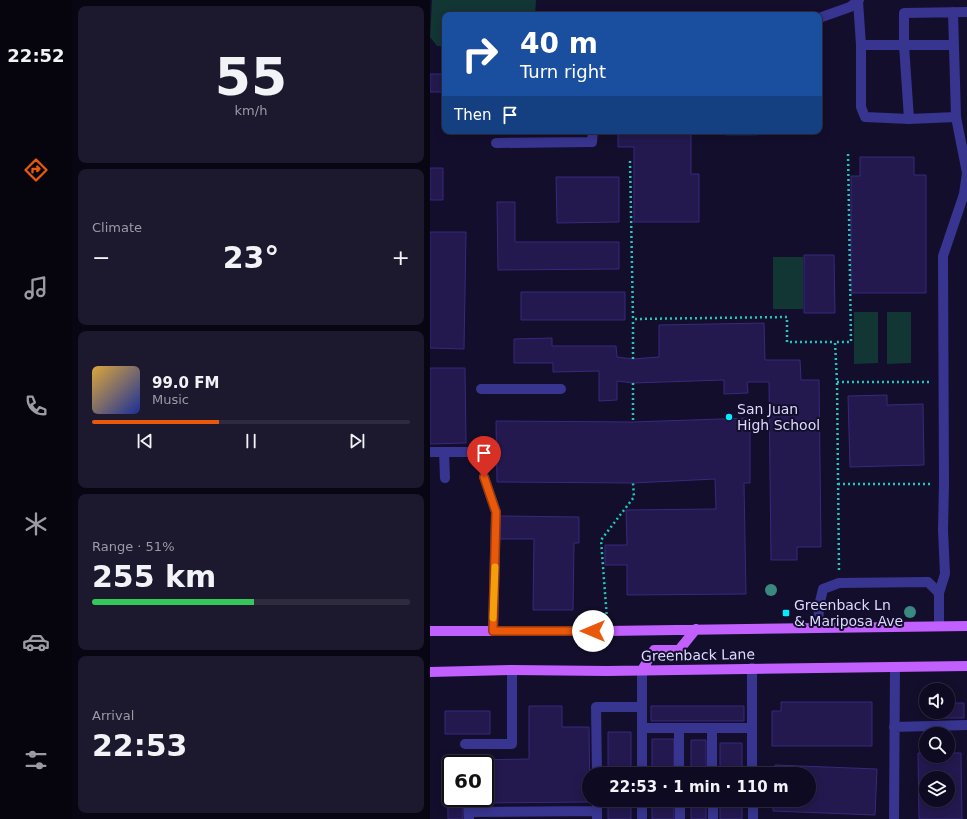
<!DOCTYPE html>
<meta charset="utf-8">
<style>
:root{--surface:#0e0a21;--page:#1c182e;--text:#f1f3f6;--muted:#9b9aa5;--line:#2e2b3f;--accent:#ea580c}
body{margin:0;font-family:"DejaVu Sans",sans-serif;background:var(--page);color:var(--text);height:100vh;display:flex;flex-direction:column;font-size:15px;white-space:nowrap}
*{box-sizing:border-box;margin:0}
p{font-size:13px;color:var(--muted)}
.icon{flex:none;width:22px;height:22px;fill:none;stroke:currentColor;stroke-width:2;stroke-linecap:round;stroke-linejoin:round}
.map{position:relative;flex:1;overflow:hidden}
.details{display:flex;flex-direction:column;gap:6px;padding:6px;background:#080612;width:358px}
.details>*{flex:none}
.banner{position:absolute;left:12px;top:12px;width:380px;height:122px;border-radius:8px;box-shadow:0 2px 10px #0003,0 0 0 1px var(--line);background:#1a4fa0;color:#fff;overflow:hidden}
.buttons{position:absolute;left:489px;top:683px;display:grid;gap:8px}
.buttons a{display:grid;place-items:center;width:36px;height:36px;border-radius:50%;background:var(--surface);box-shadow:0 2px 10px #0003,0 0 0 1px var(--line);font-size:20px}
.speed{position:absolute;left:12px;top:755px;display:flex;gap:8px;font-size:20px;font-weight:700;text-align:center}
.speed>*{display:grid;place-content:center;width:52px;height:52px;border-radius:50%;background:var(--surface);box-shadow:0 2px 10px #0003,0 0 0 1px var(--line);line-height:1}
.speed .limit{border:2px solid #111;border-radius:6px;background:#fff;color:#111}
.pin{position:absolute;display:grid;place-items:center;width:34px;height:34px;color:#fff;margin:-41px -17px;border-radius:50% 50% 50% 0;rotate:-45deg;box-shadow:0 0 4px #0007}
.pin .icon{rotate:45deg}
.me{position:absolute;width:44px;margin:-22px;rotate:270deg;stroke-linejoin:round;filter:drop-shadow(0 0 3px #0008)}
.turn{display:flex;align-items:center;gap:14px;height:84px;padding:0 12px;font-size:18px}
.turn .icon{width:52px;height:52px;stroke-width:2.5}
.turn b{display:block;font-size:28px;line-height:34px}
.then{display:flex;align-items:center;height:38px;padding:0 12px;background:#0003;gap:8px;font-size:15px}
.big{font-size:30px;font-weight:800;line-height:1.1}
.details .tile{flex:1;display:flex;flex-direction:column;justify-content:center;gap:6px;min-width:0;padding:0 14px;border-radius:8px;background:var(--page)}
.details .dial{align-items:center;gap:0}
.dial b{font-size:52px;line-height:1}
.song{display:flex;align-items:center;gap:12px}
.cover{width:48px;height:48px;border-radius:6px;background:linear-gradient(135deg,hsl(40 70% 55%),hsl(230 70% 35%))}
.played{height:4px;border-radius:2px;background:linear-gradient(90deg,var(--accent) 40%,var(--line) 40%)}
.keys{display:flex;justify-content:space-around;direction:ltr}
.heat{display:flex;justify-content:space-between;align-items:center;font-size:22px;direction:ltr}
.charge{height:6px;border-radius:3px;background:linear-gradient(90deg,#34c759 51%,var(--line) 0)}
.trip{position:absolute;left:152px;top:767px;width:234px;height:40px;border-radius:20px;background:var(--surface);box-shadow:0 2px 10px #0003,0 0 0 1px var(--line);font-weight:800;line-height:40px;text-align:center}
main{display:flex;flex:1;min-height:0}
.dock{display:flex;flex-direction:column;width:72px;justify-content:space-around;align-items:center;background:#06040d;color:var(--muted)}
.dock .icon{width:28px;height:28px}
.dock .active{color:var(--accent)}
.dock b{font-size:18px;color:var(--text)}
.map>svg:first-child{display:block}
.green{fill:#113634}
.water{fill:#06214d}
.building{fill:#23194e;stroke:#38297c;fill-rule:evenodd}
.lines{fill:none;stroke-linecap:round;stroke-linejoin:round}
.path{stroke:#25c7bb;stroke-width:2.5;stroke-dasharray:2 3;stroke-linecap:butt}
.minor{stroke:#37358f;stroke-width:10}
.major{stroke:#c160ff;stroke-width:10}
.tree{fill:#3a8880}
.route-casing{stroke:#983908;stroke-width:10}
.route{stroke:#ea580c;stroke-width:7}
.slow{stroke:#f59e0b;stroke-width:7}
.poi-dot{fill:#05eaff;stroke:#130e2c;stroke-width:1.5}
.labels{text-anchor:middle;stroke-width:4;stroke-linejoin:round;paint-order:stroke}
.poi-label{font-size:14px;fill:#ddd9ff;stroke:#130e2c;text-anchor:start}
.street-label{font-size:14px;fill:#ddd9ff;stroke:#130e2c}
</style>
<main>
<nav class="dock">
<b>22:52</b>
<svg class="icon active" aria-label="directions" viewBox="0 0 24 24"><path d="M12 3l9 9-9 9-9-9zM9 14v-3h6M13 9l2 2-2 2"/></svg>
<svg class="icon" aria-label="music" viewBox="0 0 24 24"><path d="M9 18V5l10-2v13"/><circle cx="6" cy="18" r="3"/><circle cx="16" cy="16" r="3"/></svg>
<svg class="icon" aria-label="phone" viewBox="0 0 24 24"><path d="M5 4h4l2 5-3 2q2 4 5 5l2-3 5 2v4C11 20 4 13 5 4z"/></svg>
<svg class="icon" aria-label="climate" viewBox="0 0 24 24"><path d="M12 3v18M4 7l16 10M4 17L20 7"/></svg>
<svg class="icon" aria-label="car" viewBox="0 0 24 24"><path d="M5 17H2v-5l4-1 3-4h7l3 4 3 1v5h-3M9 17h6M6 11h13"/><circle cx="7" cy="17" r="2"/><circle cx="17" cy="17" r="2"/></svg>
<svg class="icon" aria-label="filters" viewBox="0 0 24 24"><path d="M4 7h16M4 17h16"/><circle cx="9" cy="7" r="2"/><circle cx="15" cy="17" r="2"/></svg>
</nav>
<section class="details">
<div class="tile dial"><b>55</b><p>km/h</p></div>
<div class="tile"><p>Climate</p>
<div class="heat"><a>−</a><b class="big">23°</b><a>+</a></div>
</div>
<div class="tile">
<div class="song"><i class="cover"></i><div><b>99.0 FM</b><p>Music</p></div></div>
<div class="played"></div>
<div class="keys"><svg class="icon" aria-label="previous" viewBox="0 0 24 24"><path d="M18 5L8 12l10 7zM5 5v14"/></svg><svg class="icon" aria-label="pause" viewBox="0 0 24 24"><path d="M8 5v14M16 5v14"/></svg><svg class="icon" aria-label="next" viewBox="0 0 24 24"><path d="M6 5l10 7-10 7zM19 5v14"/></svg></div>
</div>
<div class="tile"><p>Range · 51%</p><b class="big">255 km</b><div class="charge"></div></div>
<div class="tile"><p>Arrival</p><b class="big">22:53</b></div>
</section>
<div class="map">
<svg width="537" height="819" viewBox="0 0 537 819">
<rect width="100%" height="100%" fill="#130e2c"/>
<!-- green -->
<path class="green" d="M2 0H106L105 15H15V46H7L0 37Z
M343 257H373V309H343Z
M424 312H448V363L424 364Z
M457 312H481V363L457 364Z"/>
<!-- water -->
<path class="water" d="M295 131H327V136H295Z"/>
<!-- building -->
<path class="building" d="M0 74H15V92H0Z
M188 131H261V174H269V222H204V147H188Z
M430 157H484V175H496V293H421V176H430Z
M0 168H13V200H0Z
M126 177H189V222L127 223Z
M67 202H85V242H189V269L68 270Z
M0 232H36L34 349 0 348Z
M374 255H404L405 313H374Z
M91 292H195V320H91Z
M334 323 335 360H370L371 380H389L391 547H367V560H341L339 382H317L318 393 294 394V380L203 383 187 381V400L169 401V371L123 372V363H84V339L122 338V346H186L187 357 203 359 229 357V325Z
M0 368H35L36 443 0 444Z
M457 395V405L493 404 494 465 420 467 418 396Z
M320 418V483H314L316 594 197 595V565H175V545H197L196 510 286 509 285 479 203 483 67 482 66 421 203 422Z
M70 516 149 517V543H144L143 610H103L104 539H69Z
M351 702H442V746H342V711H351Z
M518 703H534V718H502V712H518Z
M99 706H132V727H159L160 802 47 803V798H55V764H47V760L99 759Z
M221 706H314V721H221Z
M15 711H60V734H15Z
M178 732H201V774H178Z
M222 739H244V774H222Z
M261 740H276V774H261Z
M290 743H312V774H290Z
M488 753H496V756H518V753H531L532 819H489ZM496 778H518V800H496Z
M17 760H32V764H21V798H33V819H18Z
M345 765 447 769 445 815 343 811V800H379V774H344Z
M178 800H201V819H178Z
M222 800H244V819H222Z
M261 800H276V819H261Z
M290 800H312V819H290Z"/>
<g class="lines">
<!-- path -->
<path class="path" d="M200 161 203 319 357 317V342H405
M203 359V319
M407 382H501
M203 383V422
M408 484H501
M409 570 407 382 405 342H421L418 152
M177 619 171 540 204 497 203 483"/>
<!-- minor -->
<path class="minor" d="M428 1 431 45
M523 12 526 117 479 119 435 117 431 107V45H523
M389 18 420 7 429 0
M479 119 474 45V13L537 12
M66 143 162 142 163 131
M51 389H131
M0 452H53
M14 452 15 478
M54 477 66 512 63 631
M509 593 515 574 513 530 514 484 513 256 534 194 537 173 526 117
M388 628 389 606 393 589 409 583 498 582 509 593V626
M322 668V774
M212 670V774
M464 727 537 725
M212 728H322
M249 728V774
M282 728V774
M35 744H82V670
M167 774 166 707H212
M38 798 39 819
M167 800V819
M250 800V819
M283 800V819
M323 800V819
M39 812 167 811
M212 819V800
M464 819 465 667"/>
<!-- major -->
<path class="major" d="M0 631H177L537 626
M212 670 224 650H249L266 629
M0 672 82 670 177 671 537 666"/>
</g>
<!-- trees -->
<g class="tree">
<circle cx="341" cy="590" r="6"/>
<circle cx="480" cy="612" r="6"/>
</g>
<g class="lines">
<defs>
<path id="route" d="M54 477 66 512 63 631H163"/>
</defs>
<!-- route casing -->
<use href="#route" class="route-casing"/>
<!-- route -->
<use href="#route" class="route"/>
<!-- slow -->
<path class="slow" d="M63 618 65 567"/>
</g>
<!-- markers -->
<g class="poi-dot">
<circle cx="299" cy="417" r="4"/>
<rect x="352" y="609" width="8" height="8" rx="2"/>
</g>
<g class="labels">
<!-- poi labels -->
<g class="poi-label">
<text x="307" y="414">San Juan<tspan x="307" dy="16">High School</tspan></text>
<text x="364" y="610">Greenback Ln<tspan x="364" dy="16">&amp; Mariposa Ave</tspan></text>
</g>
<!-- street labels -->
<g class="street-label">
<text transform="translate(268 655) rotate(-1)" y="5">Greenback Lane</text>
</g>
</g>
</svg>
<div class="buttons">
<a><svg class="icon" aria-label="sound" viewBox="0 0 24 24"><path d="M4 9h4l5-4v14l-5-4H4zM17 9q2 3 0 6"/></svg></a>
<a><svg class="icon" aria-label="search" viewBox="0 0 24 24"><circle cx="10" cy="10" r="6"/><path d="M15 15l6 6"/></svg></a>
<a><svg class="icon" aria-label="layers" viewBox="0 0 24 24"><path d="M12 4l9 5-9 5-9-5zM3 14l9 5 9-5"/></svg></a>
</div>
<div class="speed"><div class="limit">60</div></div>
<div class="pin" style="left:54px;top:477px;background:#d93025"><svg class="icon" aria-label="arrive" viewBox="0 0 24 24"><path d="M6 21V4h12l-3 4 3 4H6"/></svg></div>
<svg class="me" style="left:163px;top:631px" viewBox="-20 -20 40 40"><circle r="19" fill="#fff"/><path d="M0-13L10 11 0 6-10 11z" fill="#ea580c"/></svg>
<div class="trip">22:53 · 1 min · 110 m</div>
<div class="banner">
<div class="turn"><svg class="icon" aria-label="right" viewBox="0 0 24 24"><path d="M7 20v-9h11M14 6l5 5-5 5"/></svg><div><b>40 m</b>Turn right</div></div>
<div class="then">Then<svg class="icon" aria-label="arrive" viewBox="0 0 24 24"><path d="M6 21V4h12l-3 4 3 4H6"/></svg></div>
</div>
</div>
</main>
